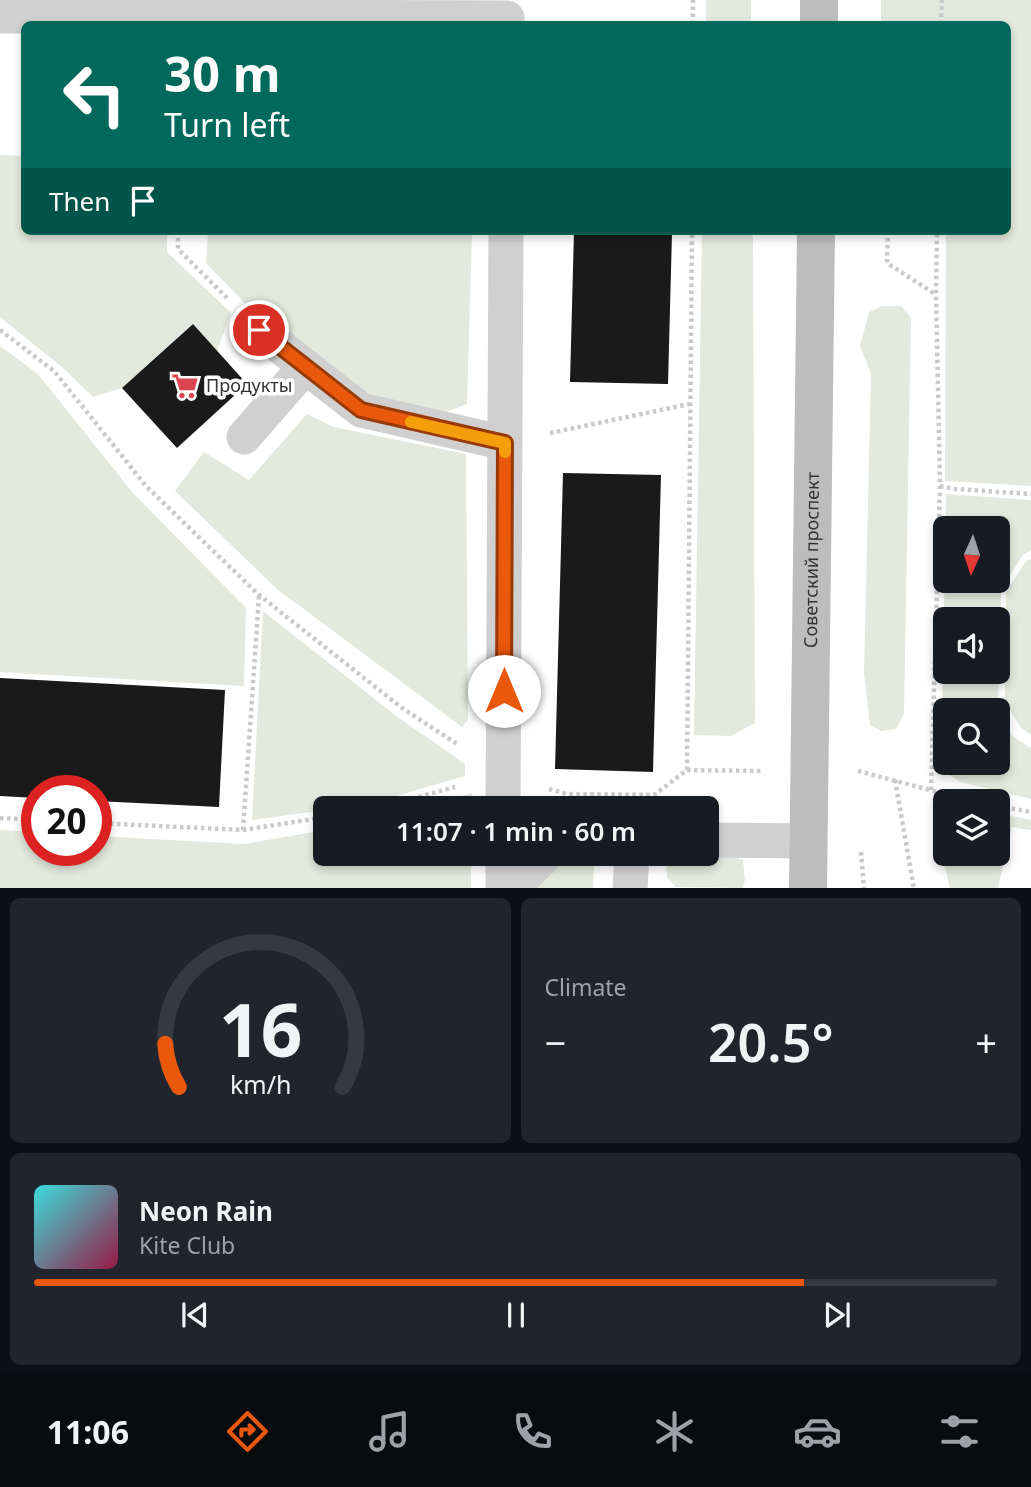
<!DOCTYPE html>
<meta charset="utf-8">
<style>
:root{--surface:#171b24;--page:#20242c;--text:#f1f3f6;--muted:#9ea1a6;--line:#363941;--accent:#ea580c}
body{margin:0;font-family:"Noto Sans",sans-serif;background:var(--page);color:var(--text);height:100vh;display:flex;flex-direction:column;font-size:26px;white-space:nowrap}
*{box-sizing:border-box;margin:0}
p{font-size:23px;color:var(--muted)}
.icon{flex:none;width:38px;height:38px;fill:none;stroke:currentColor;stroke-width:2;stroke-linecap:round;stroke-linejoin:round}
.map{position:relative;height:888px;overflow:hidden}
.drawer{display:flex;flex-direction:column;gap:10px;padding:10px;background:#0d0f14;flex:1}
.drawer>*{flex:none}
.guide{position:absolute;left:21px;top:21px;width:990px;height:214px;border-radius:10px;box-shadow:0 4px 10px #0003;background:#00695c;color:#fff;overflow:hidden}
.needle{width:46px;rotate:183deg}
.fabs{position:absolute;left:933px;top:516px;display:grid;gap:14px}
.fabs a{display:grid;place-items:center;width:77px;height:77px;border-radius:10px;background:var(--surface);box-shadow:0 4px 10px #0003;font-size:35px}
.speed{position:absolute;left:21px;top:775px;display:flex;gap:14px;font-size:35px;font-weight:700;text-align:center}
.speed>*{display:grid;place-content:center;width:91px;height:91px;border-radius:50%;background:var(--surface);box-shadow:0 4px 10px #0003;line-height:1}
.speed .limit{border:10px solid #d22;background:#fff;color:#111}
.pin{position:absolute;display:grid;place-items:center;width:60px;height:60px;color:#fff;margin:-30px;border:4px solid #fff;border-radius:50%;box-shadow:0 2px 7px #0007}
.me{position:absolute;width:77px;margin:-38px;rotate:0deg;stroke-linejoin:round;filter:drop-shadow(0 0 5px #0008)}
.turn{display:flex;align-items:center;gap:24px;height:147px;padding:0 28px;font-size:32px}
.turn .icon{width:91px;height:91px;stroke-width:2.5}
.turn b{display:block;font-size:49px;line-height:60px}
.then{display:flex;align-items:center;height:66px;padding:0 28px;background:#0003;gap:14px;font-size:26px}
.big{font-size:52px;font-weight:600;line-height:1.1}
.drawer .tile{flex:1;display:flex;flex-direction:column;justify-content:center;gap:10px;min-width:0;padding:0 24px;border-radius:10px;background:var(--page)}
.drawer .dial{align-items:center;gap:0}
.dial svg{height:182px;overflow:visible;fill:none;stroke:var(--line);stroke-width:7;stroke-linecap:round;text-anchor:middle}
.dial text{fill:var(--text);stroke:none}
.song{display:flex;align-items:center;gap:21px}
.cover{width:84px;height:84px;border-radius:10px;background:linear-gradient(135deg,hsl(180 70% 55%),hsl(340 70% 35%))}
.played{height:7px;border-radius:4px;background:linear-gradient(90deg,var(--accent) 80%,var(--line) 80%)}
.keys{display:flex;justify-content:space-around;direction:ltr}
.heat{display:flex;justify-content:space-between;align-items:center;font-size:38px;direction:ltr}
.drawer .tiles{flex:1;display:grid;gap:10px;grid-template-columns:1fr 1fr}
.tile:last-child{grid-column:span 2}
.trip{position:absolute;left:313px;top:796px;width:406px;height:70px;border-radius:10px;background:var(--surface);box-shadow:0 4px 10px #0003;font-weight:600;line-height:70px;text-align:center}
.tab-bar{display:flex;height:112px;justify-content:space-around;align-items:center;background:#090b0e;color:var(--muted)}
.tab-bar .icon{width:49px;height:49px}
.tab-bar .selected{color:var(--accent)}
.tab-bar b{font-size:32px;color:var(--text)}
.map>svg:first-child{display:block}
.green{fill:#e3e9dd;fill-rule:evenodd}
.building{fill:#1a1a1a}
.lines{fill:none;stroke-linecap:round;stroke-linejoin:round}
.path{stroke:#cacaca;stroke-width:4.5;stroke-dasharray:3.5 3.5;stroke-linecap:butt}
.lane{stroke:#d0d0d0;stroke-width:35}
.secondary{stroke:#bdbdbd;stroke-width:38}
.route-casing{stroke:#983908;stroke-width:18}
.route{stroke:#ea580c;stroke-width:12}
.slow{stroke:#f59e0b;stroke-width:12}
.labels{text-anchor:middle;stroke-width:7;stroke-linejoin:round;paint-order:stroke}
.poi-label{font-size:18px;fill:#333;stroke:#fff;text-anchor:start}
.street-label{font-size:18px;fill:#333;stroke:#fff}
</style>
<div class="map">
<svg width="1031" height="889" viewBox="0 0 1031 889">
<rect width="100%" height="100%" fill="#fff"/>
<!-- green -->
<path class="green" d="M706 0H751V24H706Z
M881 0H1031V486L945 481 946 231H1008V24H881Z
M0 155 24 156V231H167V252L231 313 217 351 192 324 122 388 93 397 62 367 0 317Z
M265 231H472L467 404 441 414 354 392 265 324 206 263 208 233 264 234Z
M702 231H753L755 723 731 736 694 735Z
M882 306H901L911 318 904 714 896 729 881 731 870 725 864 674 871 374 860 346 869 312Z
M0 346 38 374 133 493 246 608 244 686 0 672Z
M307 414 334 427 466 454 468 720 462 727 277 589 175 491 204 452 249 480Z
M946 494 1031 500V550L1022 556 1001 590 998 706 1012 736 1031 748V799L960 782 941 769ZM945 528H998V581H945ZM945 620H998V672H945ZM945 710H998V763H945Z
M1031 559V735L1020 727 1005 701 1006 592 1026 561Z
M263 611 395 715 465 764V776L372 803 326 808 325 810 252 820Z
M472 793 471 808H420Z
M936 801 945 802V854H998V813L1031 820V830L1012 827 998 888H950L934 822Z
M0 830 37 832V850H96V836L244 844 325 830 326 854H471V888H0Z
M717 851 743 860 745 880 743 888 676 887 667 878 666 859 677 854H707Z
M542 865H594L593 888 537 889Z"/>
<!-- building -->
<path class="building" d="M574 231 672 233 668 384 570 382Z
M193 324 247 384 177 448 122 388Z
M563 473 661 475 653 772 555 769Z
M0 678 225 690 219 807 96 801V791H37V798L0 796Z"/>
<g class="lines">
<!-- path -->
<path class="path" d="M693 24V0
M941 24 942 0
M178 231V249L227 298
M888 231 887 263 935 294
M0 330 54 371 146 486 259 595 402 708 457 744
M550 433 690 404
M940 486 955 489 1031 494
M687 770 692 231
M858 771 975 802
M895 780 914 889
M549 789 567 794 654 795 687 770 761 771
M931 790 940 486 936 294 937 231
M998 806 1031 812
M378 808 455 787
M0 818 37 820
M96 823 243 830 326 817
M243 830 259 596
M861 852 864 889"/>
<!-- lane -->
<path class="lane" d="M0 16 507 18
M259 330 361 410 505 443
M244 437 305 367
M503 808 506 231
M707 840 809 841
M503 889V854
M511 889 547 854
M630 889 632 854"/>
<!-- secondary -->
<g class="secondary">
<path d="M819 24V0"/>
<path id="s1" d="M808 889 816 231"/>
</g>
</g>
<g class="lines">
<defs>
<path id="route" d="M259 330 361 410 505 443 504 691"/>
</defs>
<!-- route casing -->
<use href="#route" class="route-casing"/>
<!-- route -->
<use href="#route" class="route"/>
<!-- slow -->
<path class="slow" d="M411 422 505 443V452"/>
</g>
<!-- icons -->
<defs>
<symbol id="supermarket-bare" viewBox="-9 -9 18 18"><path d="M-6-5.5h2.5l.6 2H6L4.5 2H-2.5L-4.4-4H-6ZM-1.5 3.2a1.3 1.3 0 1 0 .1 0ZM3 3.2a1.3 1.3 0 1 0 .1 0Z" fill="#d94550" stroke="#fff" stroke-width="2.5" paint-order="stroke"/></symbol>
</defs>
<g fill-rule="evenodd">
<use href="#supermarket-bare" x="166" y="367" width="38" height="38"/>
</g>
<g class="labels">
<!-- poi labels -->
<g class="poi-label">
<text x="206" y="392">Продукты</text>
</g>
<!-- street labels -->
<g class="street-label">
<text dy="6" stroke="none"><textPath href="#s1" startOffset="329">Советский проспект</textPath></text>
</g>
</g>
</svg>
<div class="fabs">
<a><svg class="needle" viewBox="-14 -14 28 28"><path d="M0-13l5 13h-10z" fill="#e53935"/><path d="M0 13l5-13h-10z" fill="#9ea1a6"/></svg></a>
<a><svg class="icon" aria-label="sound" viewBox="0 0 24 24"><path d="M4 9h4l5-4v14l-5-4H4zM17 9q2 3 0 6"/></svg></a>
<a><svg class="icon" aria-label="search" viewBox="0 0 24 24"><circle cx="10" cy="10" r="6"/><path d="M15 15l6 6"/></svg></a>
<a><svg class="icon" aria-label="layers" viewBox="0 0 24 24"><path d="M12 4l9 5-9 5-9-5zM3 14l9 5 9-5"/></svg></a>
</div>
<div class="speed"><div class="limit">20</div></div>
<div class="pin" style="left:259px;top:330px;background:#d93025"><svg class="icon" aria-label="arrive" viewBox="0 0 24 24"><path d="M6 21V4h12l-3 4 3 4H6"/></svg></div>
<svg class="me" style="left:504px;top:691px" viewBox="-20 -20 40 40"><circle r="19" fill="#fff"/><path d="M0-13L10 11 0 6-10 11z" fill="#ea580c"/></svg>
<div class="trip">11:07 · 1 min · 60 m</div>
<div class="guide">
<div class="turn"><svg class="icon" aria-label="left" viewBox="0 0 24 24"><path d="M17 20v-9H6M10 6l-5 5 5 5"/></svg><div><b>30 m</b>Turn left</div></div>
<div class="then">Then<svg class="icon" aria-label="arrive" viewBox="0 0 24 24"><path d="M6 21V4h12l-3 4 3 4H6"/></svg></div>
</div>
</div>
<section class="drawer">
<div class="tiles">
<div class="tile dial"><svg viewBox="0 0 100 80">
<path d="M14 69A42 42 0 1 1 86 69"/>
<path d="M14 69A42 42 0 0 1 8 50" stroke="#ea580c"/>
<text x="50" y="56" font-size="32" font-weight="700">16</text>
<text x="50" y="72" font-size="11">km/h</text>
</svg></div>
<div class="tile"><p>Climate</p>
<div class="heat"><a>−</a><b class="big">20.5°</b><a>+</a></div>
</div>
<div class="tile">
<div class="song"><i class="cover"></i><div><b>Neon Rain</b><p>Kite Club</p></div></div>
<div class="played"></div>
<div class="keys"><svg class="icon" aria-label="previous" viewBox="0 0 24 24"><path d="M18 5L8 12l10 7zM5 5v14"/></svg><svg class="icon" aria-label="pause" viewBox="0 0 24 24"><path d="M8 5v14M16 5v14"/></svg><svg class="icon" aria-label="next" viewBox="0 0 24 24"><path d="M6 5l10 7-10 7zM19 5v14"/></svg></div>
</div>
</div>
</section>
<nav class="tab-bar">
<b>11:06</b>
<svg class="icon selected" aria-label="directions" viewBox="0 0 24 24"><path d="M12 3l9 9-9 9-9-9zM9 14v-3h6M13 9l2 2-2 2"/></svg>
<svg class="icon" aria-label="music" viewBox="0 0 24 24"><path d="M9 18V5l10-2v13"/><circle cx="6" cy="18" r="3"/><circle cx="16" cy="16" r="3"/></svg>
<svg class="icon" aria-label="phone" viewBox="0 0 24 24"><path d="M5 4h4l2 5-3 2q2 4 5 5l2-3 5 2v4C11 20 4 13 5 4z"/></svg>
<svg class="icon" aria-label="climate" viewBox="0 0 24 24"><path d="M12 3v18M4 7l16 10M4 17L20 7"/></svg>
<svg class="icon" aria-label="car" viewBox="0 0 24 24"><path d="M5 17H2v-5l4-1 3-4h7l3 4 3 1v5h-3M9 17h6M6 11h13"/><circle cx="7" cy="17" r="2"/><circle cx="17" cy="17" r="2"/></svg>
<svg class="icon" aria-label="filters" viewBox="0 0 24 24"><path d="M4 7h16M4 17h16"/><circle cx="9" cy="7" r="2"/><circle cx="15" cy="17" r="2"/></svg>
</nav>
